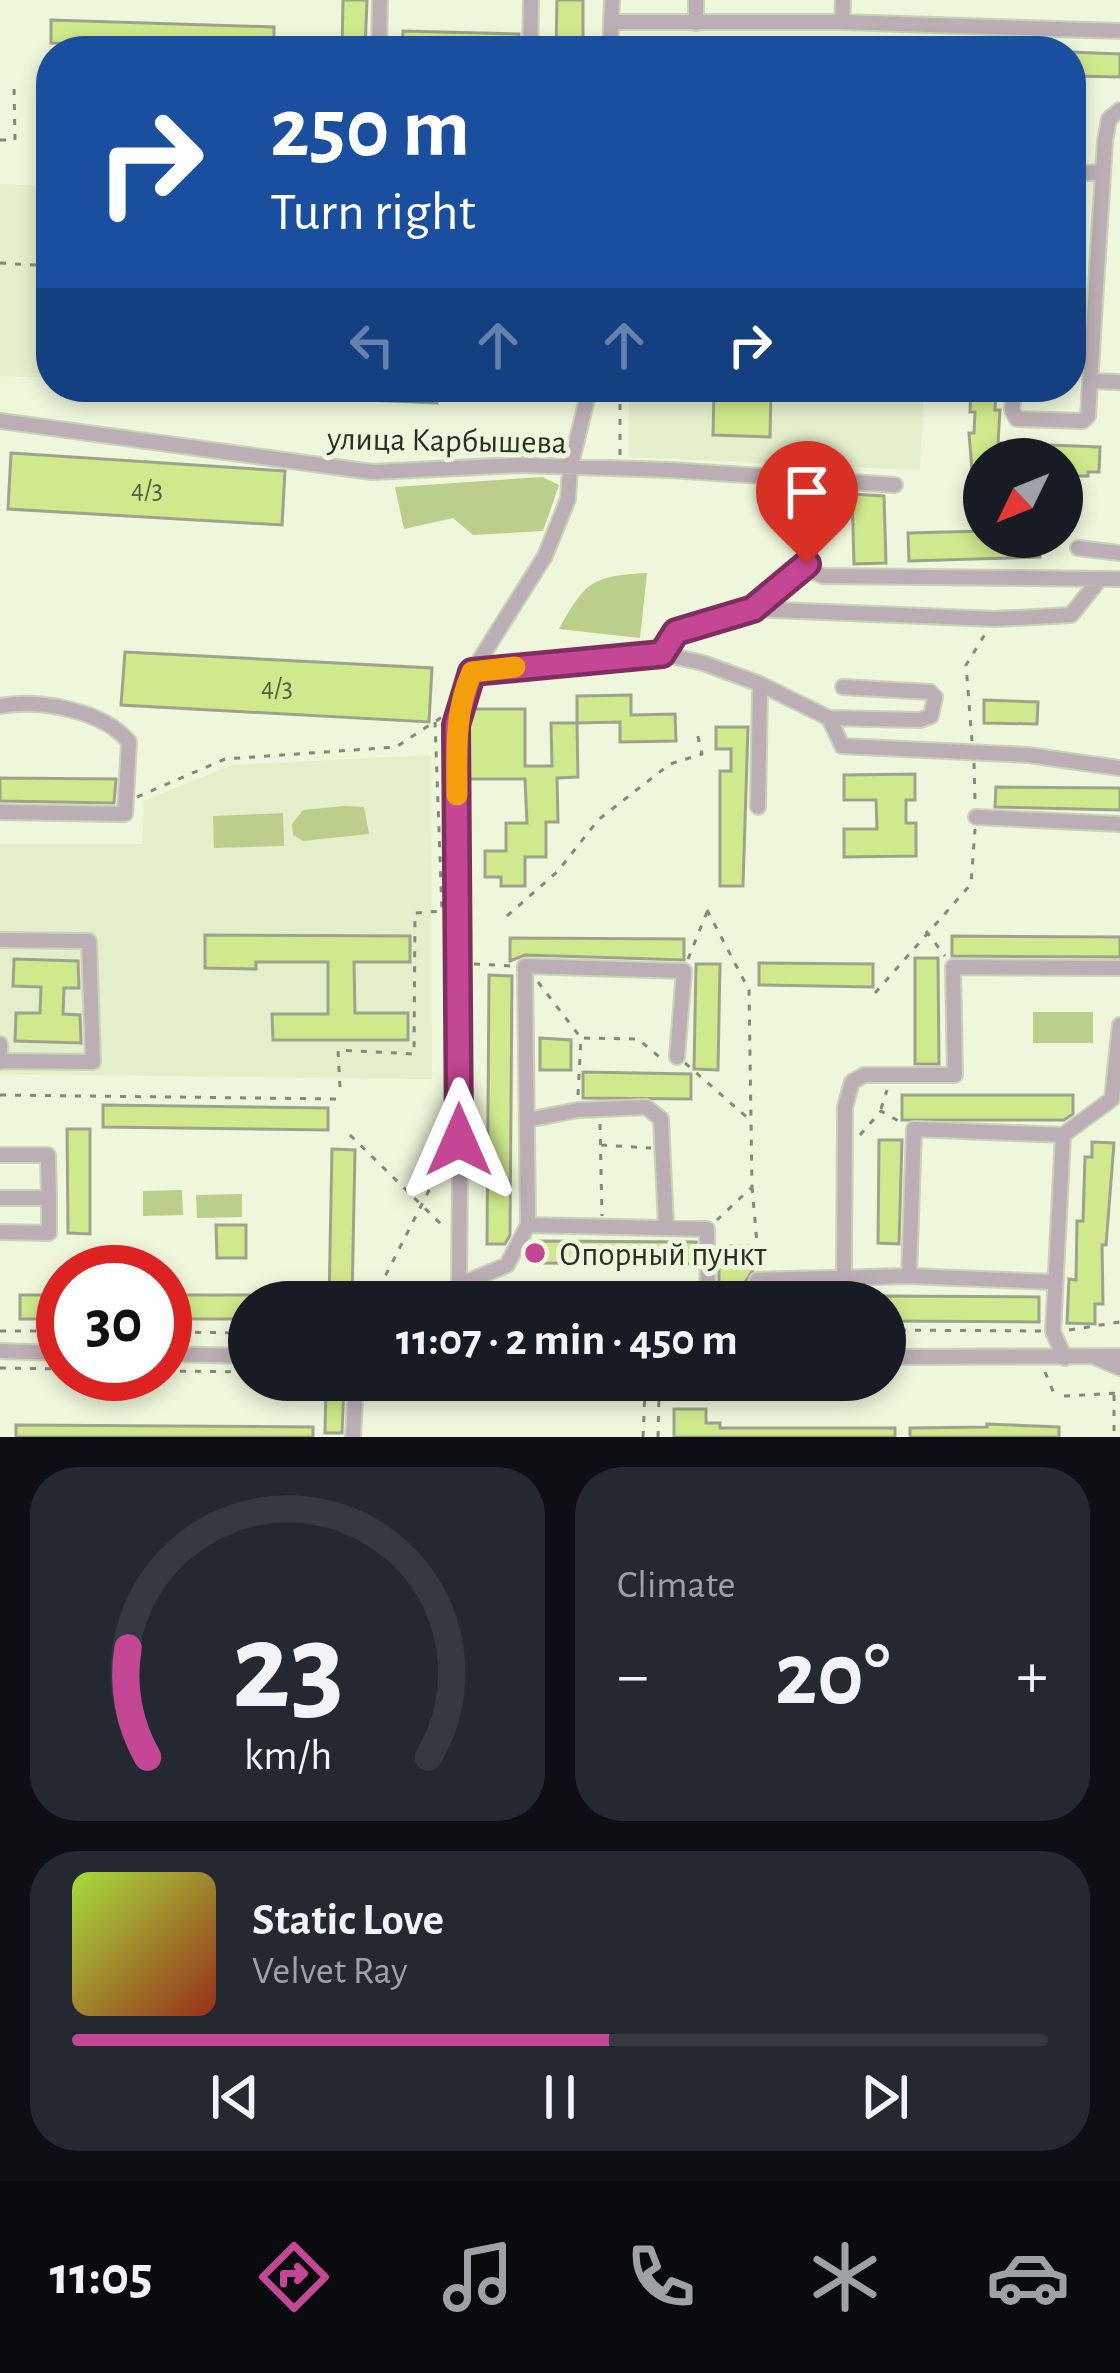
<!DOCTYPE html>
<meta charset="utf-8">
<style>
:root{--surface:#171b24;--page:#242831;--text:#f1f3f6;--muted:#9ea1a6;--line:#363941;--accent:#c44694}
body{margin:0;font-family:"Alegreya Sans",sans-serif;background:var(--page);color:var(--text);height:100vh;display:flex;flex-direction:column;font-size:45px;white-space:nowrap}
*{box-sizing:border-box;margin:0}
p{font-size:39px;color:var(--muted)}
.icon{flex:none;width:66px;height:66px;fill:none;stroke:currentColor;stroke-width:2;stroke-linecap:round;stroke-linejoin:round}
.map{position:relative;height:1437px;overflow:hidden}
.side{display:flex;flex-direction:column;gap:30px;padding:30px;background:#0d0f14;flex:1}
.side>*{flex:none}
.guide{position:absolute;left:36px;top:36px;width:1050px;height:366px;border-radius:48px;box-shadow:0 6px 18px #0003;background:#1a4fa0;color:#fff;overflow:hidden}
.needle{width:78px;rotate:227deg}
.tools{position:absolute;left:963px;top:438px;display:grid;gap:24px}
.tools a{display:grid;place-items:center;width:120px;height:120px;border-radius:50%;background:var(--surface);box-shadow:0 6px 18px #0003;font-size:60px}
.speed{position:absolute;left:36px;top:1245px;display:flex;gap:24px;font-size:60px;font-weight:700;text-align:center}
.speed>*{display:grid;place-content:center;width:156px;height:156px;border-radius:50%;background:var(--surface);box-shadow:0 6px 18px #0003;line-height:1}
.speed .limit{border:18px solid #d22;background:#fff;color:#111}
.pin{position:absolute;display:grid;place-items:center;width:102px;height:102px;color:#fff;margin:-123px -51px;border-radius:50% 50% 50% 0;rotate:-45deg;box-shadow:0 0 12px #0007}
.pin .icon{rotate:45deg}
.me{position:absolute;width:132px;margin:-66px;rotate:0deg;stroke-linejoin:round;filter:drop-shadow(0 0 9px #0008)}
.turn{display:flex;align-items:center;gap:42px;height:252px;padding:0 36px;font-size:54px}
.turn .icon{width:156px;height:156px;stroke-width:2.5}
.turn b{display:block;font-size:84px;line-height:102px}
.lanes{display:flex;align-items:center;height:114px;padding:0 36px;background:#0003;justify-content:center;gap:60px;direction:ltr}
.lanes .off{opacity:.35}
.big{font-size:90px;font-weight:700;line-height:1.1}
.side .card{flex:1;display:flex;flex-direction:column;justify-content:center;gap:18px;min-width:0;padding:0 42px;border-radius:48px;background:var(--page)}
.side .dial{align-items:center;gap:0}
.dial svg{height:312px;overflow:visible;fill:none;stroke:var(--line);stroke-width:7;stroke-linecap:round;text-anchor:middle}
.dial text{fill:var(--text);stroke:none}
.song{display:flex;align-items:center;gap:36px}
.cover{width:144px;height:144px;border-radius:18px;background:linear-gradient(135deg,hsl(80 70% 55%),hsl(10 70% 35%))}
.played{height:12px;border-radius:6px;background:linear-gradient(90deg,var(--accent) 55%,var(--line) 55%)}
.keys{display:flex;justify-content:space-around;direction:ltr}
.heat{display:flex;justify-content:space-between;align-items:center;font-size:66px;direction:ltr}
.side .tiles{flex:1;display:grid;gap:30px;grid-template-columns:1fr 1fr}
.card:last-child{grid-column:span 2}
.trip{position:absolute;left:228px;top:1281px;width:678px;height:120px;border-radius:60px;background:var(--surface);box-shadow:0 6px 18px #0003;font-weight:700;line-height:120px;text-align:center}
.tab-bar{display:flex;height:192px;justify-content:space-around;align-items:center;background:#090b0e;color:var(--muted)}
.tab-bar .icon{width:84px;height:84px}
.tab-bar .current{color:var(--accent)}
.tab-bar b{font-size:54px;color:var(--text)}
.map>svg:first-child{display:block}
.built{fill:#e3eecb}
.green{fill:#bbce8c}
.building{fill:#d0e98c;stroke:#9da48b;stroke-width:3}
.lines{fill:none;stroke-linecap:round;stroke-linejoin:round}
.minor-casing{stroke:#cbd2ba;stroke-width:18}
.path{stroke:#848a78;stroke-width:3;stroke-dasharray:6 9;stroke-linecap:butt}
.minor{stroke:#bbaeb4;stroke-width:14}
.route-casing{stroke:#7f2e60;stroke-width:30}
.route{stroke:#c44694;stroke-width:21}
.slow{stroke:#f59e0b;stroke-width:21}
.poi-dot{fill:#c44694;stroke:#eef6db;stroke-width:4.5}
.labels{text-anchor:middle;stroke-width:10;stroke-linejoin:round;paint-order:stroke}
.number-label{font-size:27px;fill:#545d3e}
.street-label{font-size:33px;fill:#2b2e24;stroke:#eef6db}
.poi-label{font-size:33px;fill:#2b2e24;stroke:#eef6db;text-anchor:start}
</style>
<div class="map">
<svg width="1120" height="1437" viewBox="0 0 1120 1437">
<rect width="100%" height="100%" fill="#eef6db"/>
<!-- built -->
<path class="built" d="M51 59V378L0 376V184L45 186Z
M629 387H924L920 470 629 457Z
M431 755 432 1079 0 1074V844H142L144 801 232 765Z"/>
<!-- green -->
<path class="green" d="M542 477 559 485 543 531 473 535 453 518 404 529 395 487Z
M647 573 640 638 559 629C586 581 592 576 647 573Z
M344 806 364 807 369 834 303 841 293 835 292 824 303 810Z
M283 813 284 846 214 848 213 816Z
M1033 1012H1093V1043H1033Z
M182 1190 183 1215 143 1216V1191Z
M242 1194V1217L197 1218 196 1195Z"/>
<!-- building -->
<path class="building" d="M343 0H367L365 51H342Z
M557 0H583V51H556Z
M51 20 274 27V50L51 43Z
M403 31 519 34V51H402Z
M719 39 849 42V51H719Z
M1071 52 1120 54V77L1071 76Z
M344 387H437V403L343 399Z
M736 387 771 390 770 437 713 435 714 389Z
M971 387H996L995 410H1000L998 443 1100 447 1099 472H1088V476H1063L1062 459H984V470H972L969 433H974L975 412H970Z
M11 453 285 471 282 525 8 509Z
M852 494 884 496 886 563 854 564Z
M984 531V537H1039L1040 557 909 561 908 533Z
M125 652 432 668 429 722 121 705Z
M631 695V715L675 714 676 741 620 742V722L577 723V696Z
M984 700 1038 702 1037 724 984 723Z
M473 709H525V766H552L551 723H577L578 777 557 778 558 822H546V857H525V886H501V877H485V851H506V823H527L525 779H468L467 727Z
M716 727H748L743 886H720V771H731V749H716Z
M915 774V800H906V823H916V856L844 857V829H877L876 800H844V775Z
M0 778 116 779 114 803 0 801Z
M996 787 1120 788V810L995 807Z
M205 935 410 936V962H354L355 1013H408V1040H273L272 1014H328V962H256V969L205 968Z
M952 936 1120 937V957L952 956Z
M510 938 684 939V960L525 955 510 961Z
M915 958H938L939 1064H915Z
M14 959 78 961 79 988H64L63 1014 80 1015 81 1043 15 1041 16 1013H40L41 987 13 986Z
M759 963 873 964V987L759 985Z
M696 964H720L718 1070 694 1069Z
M489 975 512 976 510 1235 505 1244H487Z
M540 1038 571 1040V1070H540Z
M583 1072 691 1074V1099L583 1098Z
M902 1095H1073V1114L1064 1120H902Z
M103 1105 328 1108V1130L103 1127Z
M67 1129H90V1234L68 1233Z
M879 1140H902L899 1244 878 1243Z
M1092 1142 1114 1143 1106 1245H1102L1103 1304H1095V1324L1067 1323 1069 1279 1076 1280 1077 1221H1083L1085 1157H1092Z
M332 1149 355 1150 352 1302H329Z
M216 1225H246V1258H217Z
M535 1241 696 1242V1264L535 1263Z
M725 1246H753V1270L743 1285 744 1302H719V1262H725Z
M489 1290H545V1302H489Z
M20 1295H63V1319H20Z
M165 1295H249V1319H165Z
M885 1296 1039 1297V1322L885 1321Z
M326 1387 344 1388 342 1433H325Z
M674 1409H706V1423H720V1428H895V1437H674Z
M987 1424 1059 1427V1437H910V1428L987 1427Z
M16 1425 313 1427V1437H16Z"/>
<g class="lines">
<defs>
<path id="minor" d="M611 22H842L843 0
M842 22 1120 31
M696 23V0
M379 51 380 0
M530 51 531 0
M610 51 612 0
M1071 174 1102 172
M1092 381 1120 382
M1015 387 1012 410 1017 419 1083 421 1088 416 1105 141 1109 119 1120 110
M0 421 372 472 518 465 670 470 895 485
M804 478 807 564 809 570 823 576 1120 579
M1078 548 1120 553
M753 609 807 564
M662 654 676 632 753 609 995 619 1071 615 1100 579
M472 672 662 654 703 663 760 684 829 718 842 746 1028 755 1120 768
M0 706C39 699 103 710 129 742L125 814 0 812
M829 718 920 720 931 716 935 697 930 692 843 687
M758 807 760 684
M976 817 1120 824
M0 940 89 941 93 1062 0 1061
M0 1044V1062
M527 1120 578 1110 646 1107 661 1119 666 1226
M1063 1135 1053 1332 1065 1358
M0 1155H48L49 1198
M0 1198H49V1233L0 1232
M528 1225 707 1229 708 1302
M909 1276 914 1129 1063 1135 1112 1099 1120 1025
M844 1278 845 1107 852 1082 864 1075H955L953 967 1120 968
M459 1285 507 1265 528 1225 525 966 684 971 677 1057
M459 1302 461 1004 456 725 472 672 545 556 568 499 570 468 590 387
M755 1302 757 1280 909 1276 1055 1282
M0 1351 63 1353
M165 1354 249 1356
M885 1357 1120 1356
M1097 1358 1120 1368
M353 1437 356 1380"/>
</defs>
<!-- minor casing -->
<use href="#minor" class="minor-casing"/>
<!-- path -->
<path class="path" d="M0 140H15L14 86
M0 263 51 266
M620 455V387
M972 741 966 665 987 631
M974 763 975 801
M137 797 225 759 396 747 445 715
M707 910 749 990 752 1187 717 1220
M507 916 558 871 598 820 670 764 702 754 696 728
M926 931 945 956
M688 959 707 912
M474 964 512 966
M538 982 581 1038
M875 993 971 884 975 829
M685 1063 750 1120
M340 1087 338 1050 414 1054 415 913 442 911 435 722
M0 1095 339 1099
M578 1095 581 1038 638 1039 663 1060
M881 1109 887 1090
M600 1124 602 1216
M350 1135 445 1228
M860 1135 881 1111 902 1123
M601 1145 651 1148
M752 1187 759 1266
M372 1302 445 1159
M885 1330 1041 1331
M1069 1330 1120 1322
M0 1331H63
M165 1332 249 1333
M0 1368 63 1369
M165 1371 249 1372
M1045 1372 1055 1396
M699 1380V1394
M1114 1395V1437
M1064 1396 1120 1393
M643 1437 645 1393
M658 1437 659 1395"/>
<!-- minor -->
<use href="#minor" class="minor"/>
</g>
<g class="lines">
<defs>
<path id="route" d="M459 1140 456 725 472 672 662 654 676 632 753 609 807 564"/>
</defs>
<!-- route casing -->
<use href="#route" class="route-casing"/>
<!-- route -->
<use href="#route" class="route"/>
<!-- slow -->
<path class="slow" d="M457 795C457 751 454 712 472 672L515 667"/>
</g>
<!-- markers -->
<circle class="poi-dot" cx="535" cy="1253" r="12"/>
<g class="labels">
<!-- number labels -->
<g class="number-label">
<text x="147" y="498">4/3</text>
<text x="277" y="696">4/3</text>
</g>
<!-- street labels -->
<g class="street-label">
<text transform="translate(447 439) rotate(1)" y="12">улица Карбышева</text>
</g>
<!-- poi labels -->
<g class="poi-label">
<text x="559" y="1265">Опорный пункт</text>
</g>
</g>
</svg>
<div class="tools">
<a><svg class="needle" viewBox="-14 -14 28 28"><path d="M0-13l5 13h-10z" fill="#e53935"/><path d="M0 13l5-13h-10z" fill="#9ea1a6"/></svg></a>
</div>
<div class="speed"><div class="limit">30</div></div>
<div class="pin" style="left:807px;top:564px;background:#d93025"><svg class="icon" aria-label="arrive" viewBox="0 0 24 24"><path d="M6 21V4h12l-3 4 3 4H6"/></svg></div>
<svg class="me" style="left:459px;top:1140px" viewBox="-20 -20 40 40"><path d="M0-17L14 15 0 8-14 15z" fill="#c44694" stroke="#fff" stroke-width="4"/></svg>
<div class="trip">11:07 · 2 min · 450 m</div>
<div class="guide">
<div class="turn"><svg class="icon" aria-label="right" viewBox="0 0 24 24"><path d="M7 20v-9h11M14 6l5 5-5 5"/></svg><div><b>250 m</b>Turn right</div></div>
<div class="lanes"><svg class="icon off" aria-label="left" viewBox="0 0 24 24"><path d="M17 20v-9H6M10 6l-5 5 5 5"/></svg><svg class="icon off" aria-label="ahead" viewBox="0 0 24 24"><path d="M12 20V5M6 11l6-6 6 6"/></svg><svg class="icon off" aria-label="ahead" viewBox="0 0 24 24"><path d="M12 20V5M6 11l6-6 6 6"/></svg><svg class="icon" aria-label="right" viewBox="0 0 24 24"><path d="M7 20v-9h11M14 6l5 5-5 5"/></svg></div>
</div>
</div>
<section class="side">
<div class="tiles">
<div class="card dial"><svg viewBox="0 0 100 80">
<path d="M14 69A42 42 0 1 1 86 69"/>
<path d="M14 69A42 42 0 0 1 9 41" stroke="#c44694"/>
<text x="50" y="56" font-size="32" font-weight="700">23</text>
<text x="50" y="72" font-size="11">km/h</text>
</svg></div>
<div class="card"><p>Climate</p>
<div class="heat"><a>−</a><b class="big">20°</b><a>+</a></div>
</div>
<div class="card">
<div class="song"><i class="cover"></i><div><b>Static Love</b><p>Velvet Ray</p></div></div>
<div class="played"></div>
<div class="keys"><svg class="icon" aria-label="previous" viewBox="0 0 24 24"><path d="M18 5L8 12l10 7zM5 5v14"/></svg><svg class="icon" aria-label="pause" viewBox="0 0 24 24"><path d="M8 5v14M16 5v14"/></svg><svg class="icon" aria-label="next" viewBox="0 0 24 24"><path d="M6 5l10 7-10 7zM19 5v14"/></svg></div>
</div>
</div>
</section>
<nav class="tab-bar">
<b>11:05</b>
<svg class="icon current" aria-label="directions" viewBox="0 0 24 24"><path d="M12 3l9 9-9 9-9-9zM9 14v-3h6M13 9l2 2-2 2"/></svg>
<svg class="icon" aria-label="music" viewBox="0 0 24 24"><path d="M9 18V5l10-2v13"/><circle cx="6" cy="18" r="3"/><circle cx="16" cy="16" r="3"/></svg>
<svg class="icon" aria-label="phone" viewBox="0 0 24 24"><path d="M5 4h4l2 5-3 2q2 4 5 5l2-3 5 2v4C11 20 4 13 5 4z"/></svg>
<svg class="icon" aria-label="climate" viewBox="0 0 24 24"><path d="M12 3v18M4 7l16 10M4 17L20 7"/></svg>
<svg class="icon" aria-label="car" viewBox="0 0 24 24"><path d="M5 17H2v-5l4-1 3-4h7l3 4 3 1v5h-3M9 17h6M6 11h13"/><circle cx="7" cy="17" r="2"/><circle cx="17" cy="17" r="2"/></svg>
</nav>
